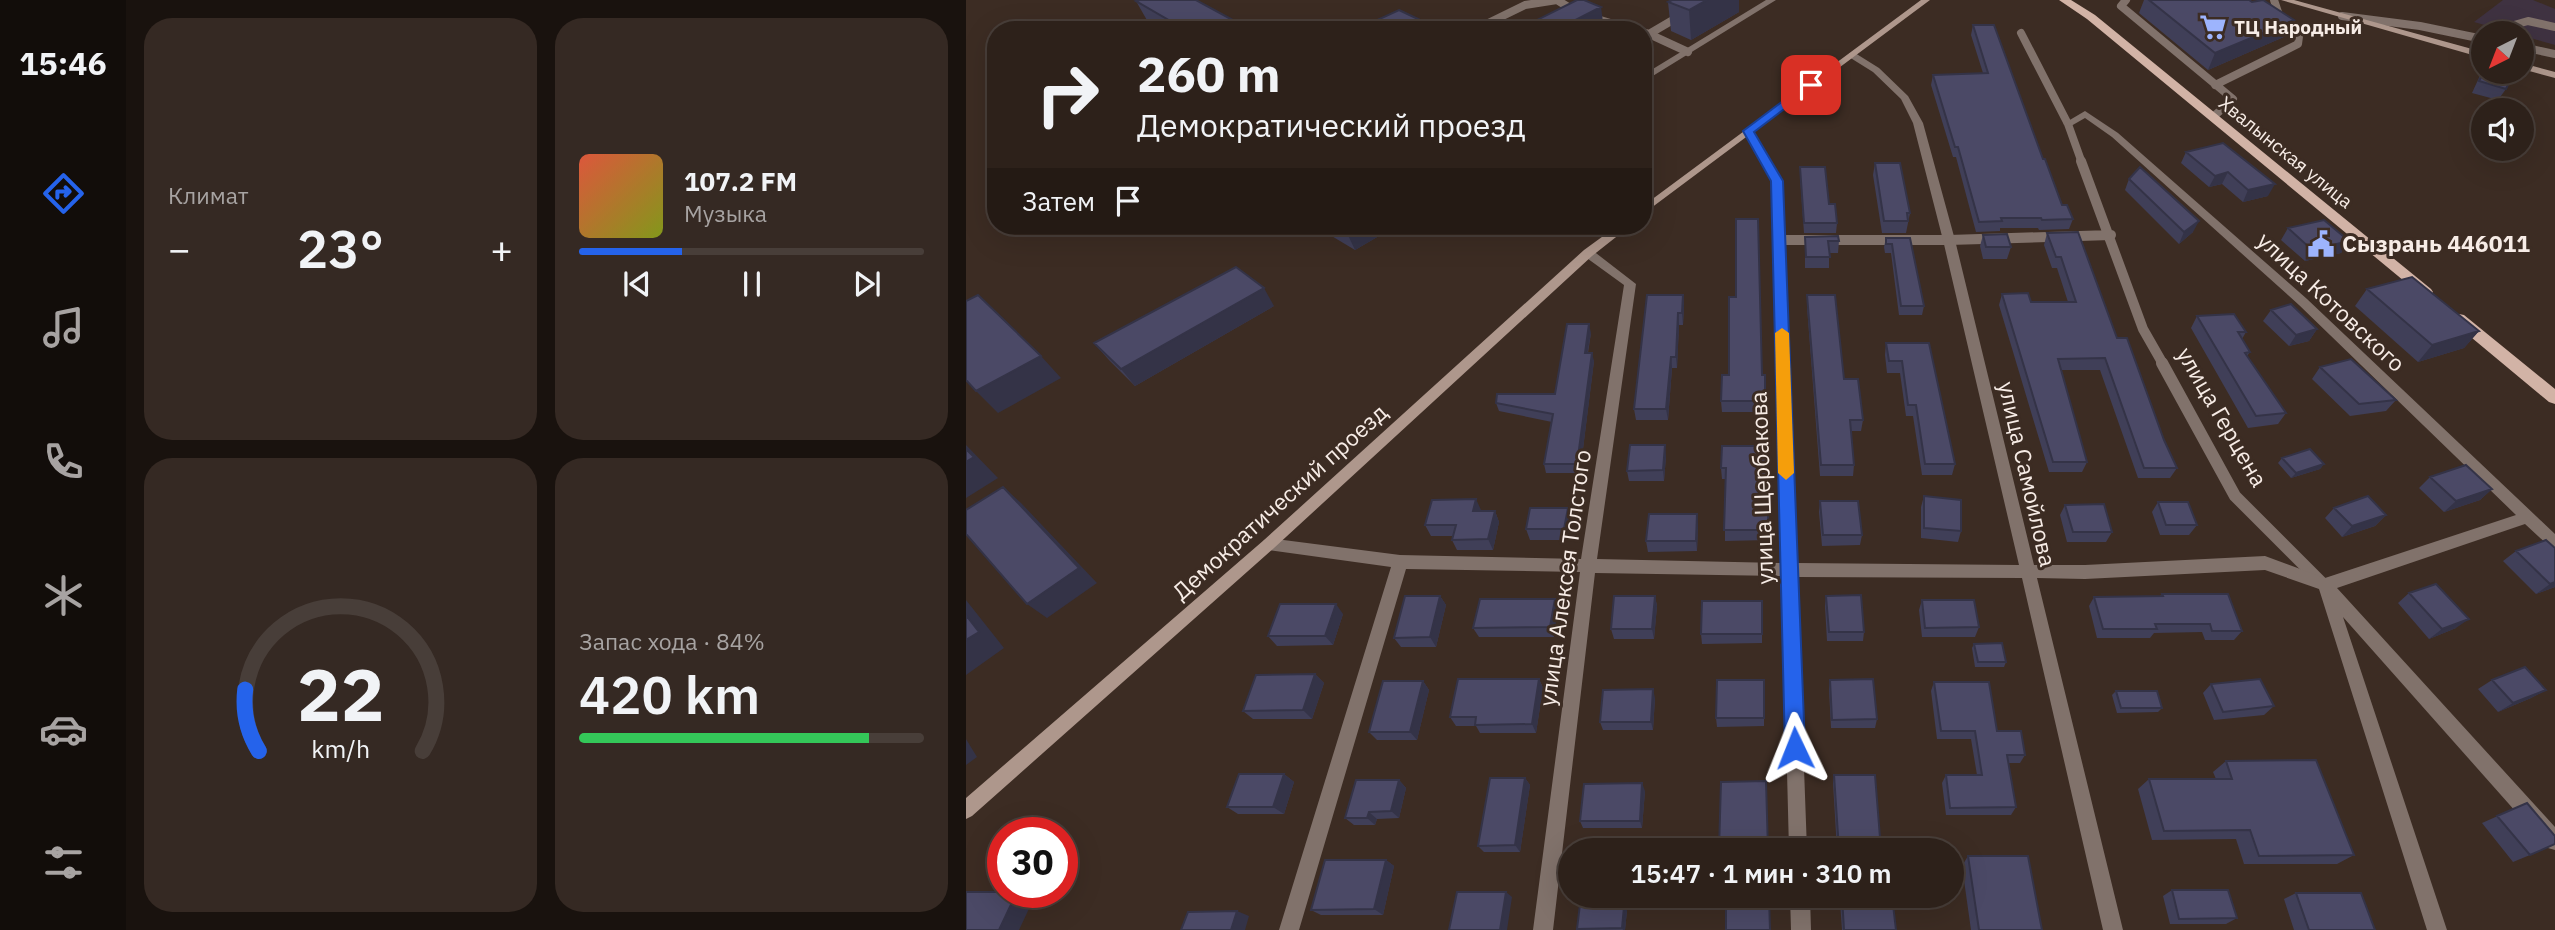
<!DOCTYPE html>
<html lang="ru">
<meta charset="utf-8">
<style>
:root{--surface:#2d211a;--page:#352923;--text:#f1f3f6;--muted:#a7a3a2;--line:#483e39;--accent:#2563eb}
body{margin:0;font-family:"IBM Plex Sans",sans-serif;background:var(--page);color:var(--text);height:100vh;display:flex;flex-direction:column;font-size:26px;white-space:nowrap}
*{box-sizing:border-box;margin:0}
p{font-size:23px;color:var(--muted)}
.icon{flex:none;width:38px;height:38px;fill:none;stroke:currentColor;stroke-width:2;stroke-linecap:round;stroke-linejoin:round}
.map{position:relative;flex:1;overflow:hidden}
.sheet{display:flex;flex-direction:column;gap:18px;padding:18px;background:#19120e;width:840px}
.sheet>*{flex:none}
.top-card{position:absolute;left:21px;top:21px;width:665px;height:214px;border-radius:28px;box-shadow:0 7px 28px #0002,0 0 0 2px var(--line);background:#2d211a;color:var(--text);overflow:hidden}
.needle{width:46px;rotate:222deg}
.controls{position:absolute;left:1505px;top:21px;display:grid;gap:14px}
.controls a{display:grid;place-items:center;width:63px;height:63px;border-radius:50%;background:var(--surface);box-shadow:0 7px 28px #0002,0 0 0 2px var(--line);font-size:35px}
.speed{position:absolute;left:21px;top:817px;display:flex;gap:14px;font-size:35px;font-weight:700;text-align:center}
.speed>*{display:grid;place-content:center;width:91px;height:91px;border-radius:50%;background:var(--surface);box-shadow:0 7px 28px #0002,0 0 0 2px var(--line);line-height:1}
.speed .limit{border:10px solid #d22;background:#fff;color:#111}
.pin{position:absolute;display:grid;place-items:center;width:60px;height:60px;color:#fff;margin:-30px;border-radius:14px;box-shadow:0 4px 10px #0006}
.me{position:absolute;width:77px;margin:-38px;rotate:358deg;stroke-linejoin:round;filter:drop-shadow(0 0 5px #0008)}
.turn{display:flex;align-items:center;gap:24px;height:147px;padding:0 35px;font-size:32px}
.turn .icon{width:91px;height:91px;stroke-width:2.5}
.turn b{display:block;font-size:49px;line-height:60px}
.then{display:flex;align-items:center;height:66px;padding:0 35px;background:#0003;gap:14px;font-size:26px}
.big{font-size:52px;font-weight:600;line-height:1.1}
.sheet .widget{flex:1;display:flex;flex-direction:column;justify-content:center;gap:10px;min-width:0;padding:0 24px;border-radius:28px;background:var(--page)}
.sheet .dial{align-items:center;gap:0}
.dial svg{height:182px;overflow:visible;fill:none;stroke:var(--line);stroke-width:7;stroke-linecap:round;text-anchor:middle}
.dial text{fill:var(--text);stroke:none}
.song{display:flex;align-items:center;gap:21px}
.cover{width:84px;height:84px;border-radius:10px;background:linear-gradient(135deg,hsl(10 70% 55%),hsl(70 70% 35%))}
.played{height:7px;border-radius:4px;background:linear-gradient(90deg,var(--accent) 30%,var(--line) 30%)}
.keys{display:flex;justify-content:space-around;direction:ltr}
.heat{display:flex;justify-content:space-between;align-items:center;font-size:38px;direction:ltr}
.charge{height:10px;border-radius:5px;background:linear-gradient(90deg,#34c759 84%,var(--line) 0)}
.sheet .tiles{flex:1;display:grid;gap:18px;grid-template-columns:repeat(2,1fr)}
.trip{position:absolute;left:592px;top:838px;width:406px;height:70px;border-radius:35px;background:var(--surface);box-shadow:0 7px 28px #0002,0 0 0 2px var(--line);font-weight:600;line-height:70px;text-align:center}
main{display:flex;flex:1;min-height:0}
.dock{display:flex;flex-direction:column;width:126px;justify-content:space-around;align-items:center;background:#120d0a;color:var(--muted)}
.dock .icon{width:49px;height:49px}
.dock .active{color:var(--accent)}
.dock b{font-size:32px;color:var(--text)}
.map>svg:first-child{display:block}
.medical{fill:#3f3241}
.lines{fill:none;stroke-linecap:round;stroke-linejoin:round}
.lane-far2{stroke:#81726b;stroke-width:8}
.lane-far1{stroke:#81726b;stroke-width:10}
.lane{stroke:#81726b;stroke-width:12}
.street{fill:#81726b;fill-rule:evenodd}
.secondary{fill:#ae978c;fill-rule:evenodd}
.primary{fill:#d2b3a6;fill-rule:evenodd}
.wall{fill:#403f58}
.shaded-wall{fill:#343347}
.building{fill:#4b4966;stroke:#343347;stroke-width:2}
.route{fill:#2563eb;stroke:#184099;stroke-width:2}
.slow{fill:#f59e0b}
.labels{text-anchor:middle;stroke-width:6;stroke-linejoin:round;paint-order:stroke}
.far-poi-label{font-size:19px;font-weight:bold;fill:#f7ece6;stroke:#3c2c23;text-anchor:start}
.far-street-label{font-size:19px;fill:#f7ece6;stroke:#3c2c23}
.poi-label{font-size:23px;font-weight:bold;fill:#f7ece6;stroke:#3c2c23;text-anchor:start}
.street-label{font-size:23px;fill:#f7ece6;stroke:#3c2c23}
</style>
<main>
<nav class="dock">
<b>15:46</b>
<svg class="icon active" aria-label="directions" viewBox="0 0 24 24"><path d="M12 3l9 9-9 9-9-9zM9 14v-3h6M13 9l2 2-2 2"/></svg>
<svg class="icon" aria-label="music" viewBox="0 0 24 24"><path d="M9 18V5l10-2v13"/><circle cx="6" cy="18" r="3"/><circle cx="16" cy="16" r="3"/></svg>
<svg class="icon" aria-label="phone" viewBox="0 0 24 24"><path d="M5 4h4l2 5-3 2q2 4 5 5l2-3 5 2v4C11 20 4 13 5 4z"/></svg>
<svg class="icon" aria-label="climate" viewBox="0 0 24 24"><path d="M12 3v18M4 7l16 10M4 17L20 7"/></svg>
<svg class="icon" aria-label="car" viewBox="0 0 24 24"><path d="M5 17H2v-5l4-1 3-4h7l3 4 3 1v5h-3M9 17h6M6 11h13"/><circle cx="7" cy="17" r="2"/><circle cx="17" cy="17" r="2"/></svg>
<svg class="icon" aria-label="filters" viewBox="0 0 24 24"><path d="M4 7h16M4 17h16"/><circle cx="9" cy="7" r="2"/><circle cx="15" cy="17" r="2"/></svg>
</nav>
<section class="sheet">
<div class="tiles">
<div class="widget"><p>Климат</p>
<div class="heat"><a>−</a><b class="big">23°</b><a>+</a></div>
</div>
<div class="widget">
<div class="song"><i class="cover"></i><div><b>107.2 FM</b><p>Музыка</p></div></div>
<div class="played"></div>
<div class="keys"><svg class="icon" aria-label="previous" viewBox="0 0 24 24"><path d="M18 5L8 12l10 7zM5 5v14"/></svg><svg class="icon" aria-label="pause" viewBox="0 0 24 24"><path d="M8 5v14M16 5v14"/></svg><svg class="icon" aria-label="next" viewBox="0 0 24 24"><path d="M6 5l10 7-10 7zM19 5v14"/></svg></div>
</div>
<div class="widget dial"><svg viewBox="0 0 100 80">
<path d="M14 69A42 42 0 1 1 86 69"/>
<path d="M14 69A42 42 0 0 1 8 42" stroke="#2563eb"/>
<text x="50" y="56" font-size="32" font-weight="700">22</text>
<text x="50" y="72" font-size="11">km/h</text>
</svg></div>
<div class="widget"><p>Запас хода · 84%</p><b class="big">420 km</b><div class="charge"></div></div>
</div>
</section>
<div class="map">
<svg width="1589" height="930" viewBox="0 0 1589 930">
<rect width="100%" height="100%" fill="#3c2c23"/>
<!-- medical -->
<path class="medical" d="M1537 0H1567L1589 9V45L1508 22Z"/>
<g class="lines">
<!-- lane-far2 -->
<path class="lane-far2" d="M1160 0 1155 6 1267 99 1247 117
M621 16 668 30
M1376 16 1454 26 1517 39
M508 30 559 5 591 0 612 13
M677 32 683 34 729 7 730 0
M1055 33 1102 124 1116 163
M1520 33 1562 21 1589 27
M683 34 722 52
M1556 47 1589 54
M1249 85 1332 44 1334 29 1314 18 1308 0"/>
<!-- lane-far1 -->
<path class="lane-far1" d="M1115 161 1177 329 1197 364
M813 240H983L1145 235"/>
<!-- lane -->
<path class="lane" d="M1196 363 1269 496 1358 585"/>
<!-- street -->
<path class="street" d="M800 0H810L677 82V75Z
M883 53H889L913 68 942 96 957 123 989 240 1068 565H1119L1299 556 1359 578 1550 515 1333 305 1146 137 1119 118 1105 126 1097 124 1119 111 1152 133 1341 299 1589 534V549L1584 547 1559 524 1371 588 1589 827V850L1582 848 1377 617 1481 930H1461L1353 589 1299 570 1119 579 1071 578 1157 930H1137L1056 578 831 577 841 850H823L816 576 629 573 587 930H567L614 572 440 569 333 930H313L425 567 303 550 298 548 296 544 298 540 303 538 434 555 615 559 658 285 618 256V250H626L670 284 631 559 815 563 806 181 777 131 779 129H785L816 181 831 563 1053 565 977 240 947 123 935 99 907 72 883 57Z
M824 896H844L845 930H825Z"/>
<!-- secondary -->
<path class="secondary" d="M955 0H964L677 214V206Z
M1315 0H1328L1517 52V58Z
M1556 63 1589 72V78L1556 69Z
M651 226H664L626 256 308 548 6 816 0 819V798L298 540 618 250Z"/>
<!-- primary -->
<path class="primary" d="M1093 0H1105L1129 15 1465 289 1467 292 1465 295H1455L1121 19Z
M1493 314 1498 315 1589 389V404L1583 402 1488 323 1485 319 1488 315Z"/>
</g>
<!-- wall -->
<path class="wall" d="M1178 0H1283L1328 20 1320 36 1242 70 1173 13Z
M170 1 285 30H195L182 22Z
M702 2 773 12 725 40 705 31Z
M409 21 475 30H412Z
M1007 25 1077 159 1096 205 1107 219 1103 229 1073 230 1072 228H1034V231L1010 232 990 157H987L965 85 967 75 1017 73 1005 35Z
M1517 69V72H1548L1540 89 1532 100 1506 93Z
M1257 143 1302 196 1277 202 1256 184 1243 187 1215 163 1220 152Z
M909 163 944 213 940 233H916L907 175Z
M834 167 871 223 870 233H838L834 177Z
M1163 179 1227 232 1213 244 1159 190Z
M360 226H430L389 250 364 235Z
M1322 228 1383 241 1375 253 1339 261 1315 240Z
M1081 233 1151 338 1211 468 1204 478H1172L1134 370H1095L1121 462 1116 472H1083L1033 305 1036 294 1065 302H1102L1091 268H1086L1078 245Z
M1017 235 1045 247 1041 259H1017L1014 246Z
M839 237 873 241 872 253H863V268H839Z
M920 238H944L958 306 956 315H933L925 253H919L918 247Z
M1401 289 1513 331 1498 348 1452 362 1389 306Z
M717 295 718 306 717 325H713L711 368H706L702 420H670L668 409Z
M841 295 878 379 897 420 895 431H885L888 465 887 476H854L841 307Z
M308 306 169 386 143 360 128 343Z
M1305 310 1351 329 1343 341 1323 346 1297 321Z
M1231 316 1280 332 1276 339 1284 352 1281 356 1320 413 1312 424 1282 428 1225 328Z
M625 333 622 353 628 361 614 473H580L578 464 586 422 533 411 530 403 589 394Z
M920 343H963L989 464 986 475H956L947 416H940L934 373H921L919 355Z
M1354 367 1430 400 1420 411 1384 416 1346 379Z
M796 375H799V412H756L755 401Z
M803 446 802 540 759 541V479H756L755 468Z
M700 456 698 481H663L661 471Z
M1316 458 1358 464 1354 469 1325 478 1312 463Z
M1464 477 1526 489 1514 500 1478 512 1453 488Z
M958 496 995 531 992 542 955 538V507Z
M854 501 896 535 894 545 856 546 853 512Z
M1192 502 1231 525 1223 535H1194L1186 512Z
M1099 505 1146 532 1140 542H1101L1094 515Z
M1368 508 1420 515 1409 526 1376 537 1359 518Z
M515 510V511H529L533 522 527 550H491L486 540 487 536H465L459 525Z
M605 519 602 540H564L560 529Z
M732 525 731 551 682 552 680 541Z
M1550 551 1589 587 1570 594 1537 561Z
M1443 593 1490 628 1463 639 1432 603Z
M1196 594 1276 631 1268 640H1239L1236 632 1188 633 1184 638H1131L1123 606 1128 597 1194 596Z
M474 596 480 605 470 647H435L428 638Z
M689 596 691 606 688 639H648L645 629Z
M860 596 898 632 897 641H861L859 606Z
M956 600 1013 627 1009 637H956L953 610Z
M796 601V643L736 644 735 634Z
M592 609 588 637H513L507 628Z
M377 614 367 645 311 646 302 636Z
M1008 644 1040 662 1038 667H1009L1006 648Z
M349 674 358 683 346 719H287L277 711Z
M573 679 577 688 570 733H514L510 726H490L484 717Z
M798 680V726L751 727 750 718Z
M864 680 911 719 909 728H865L863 689Z
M1526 680 1580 690 1565 698 1532 712 1512 689Z
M457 681 463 690 451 740H411L403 732Z
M968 682 1031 731 1059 755 1054 763H1042L1050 807 1045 815H980L976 783 980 775H1011L1005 739H971L965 691Z
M1245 684 1308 706 1298 715 1248 720 1237 693Z
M1150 691 1196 708 1192 712 1151 713 1146 695Z
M689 698 687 730H637L634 722Z
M1260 761 1388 855 1371 864H1278L1270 839 1186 840 1172 789 1183 779H1250L1247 772Z
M318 774 328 782 318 814H272L261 807Z
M868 775 915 850H871L867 783Z
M559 778 564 785 554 852H518L512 846Z
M433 780 440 788 433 818 411 819 409 825H388L379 818Z
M679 791 676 828H617L614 821Z
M1561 803 1564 855 1547 862 1516 823Z
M1002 856 1076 930H1005L996 866Z
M420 860 428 866 417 915H355L345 910Z
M1206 890 1271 918 1260 924H1204L1197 896Z
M1330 893 1409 930H1328L1318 899Z
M876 897 930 930H876L874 902Z
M662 901 659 930H612L611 929Z"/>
<!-- shaded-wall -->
<path class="shaded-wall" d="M741 0H773V12L725 40 723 10Z
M635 7 638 30H590Z
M1328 20 1320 36 1242 70 1249 53Z
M677 47 680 70 677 71Z
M1262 172 1256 184 1243 187 1249 176Z
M1309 184 1302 196 1277 202 1282 190Z
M1233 221 1227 232 1213 244 1218 232Z
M394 226H430L389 250 381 233Z
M1383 241 1375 253 1339 261 1346 250Z
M298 288 308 306 169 386 155 369Z
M717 295 718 306 717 325 716 313Z
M712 313 713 325 711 368 710 357Z
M623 324 625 333 620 361 619 353Z
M1351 329 1343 341 1323 346 1330 335Z
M1513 331 1498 348 1452 362 1466 345Z
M626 353 628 361 614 473 611 464Z
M75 356 95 378 32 413 10 391Z
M705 357 706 368 702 420 700 409Z
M0 445 32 478 0 498Z
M699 445 700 456 698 481 697 470Z
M1358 464 1354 469 1325 478 1330 473Z
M37 487 55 503 131 583 81 618 61 604Z
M1526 489 1514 500 1478 512 1490 501Z
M510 499 515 510 512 522 507 511Z
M602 508 605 519 602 540 598 529Z
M529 511 533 522 527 550 522 539Z
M731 514 732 525 731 551 730 541Z
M1420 515 1409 526 1376 537 1386 526Z
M1589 582V587L1570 594 1584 584Z
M474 596 480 605 470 647 464 637Z
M689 596 691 606 688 639 686 629Z
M589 599 592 609 588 637 584 627Z
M0 600 38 648 0 675Z
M370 604 377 614 367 645 359 636Z
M1503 619 1490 628 1463 639 1476 629Z
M349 674 358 683 346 719 337 710Z
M573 679 577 688 570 733 566 724Z
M457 681 463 690 451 740 444 732Z
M687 689 689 698 687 730 685 722Z
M1580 690 1565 698 1532 712 1547 703Z
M0 739 11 757 0 765Z
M318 774 328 782 318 814 307 807Z
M559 778 564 785 554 852 549 845Z
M433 780 440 788 433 818 425 811Z
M676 783 679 791 676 828 674 821Z
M403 812 411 819 409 825 401 818Z
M420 860 428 866 417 915 408 909Z
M51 892 68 898 53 930H33Z
M540 892 546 897 541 930H534Z
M659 896 662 901 659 930H657L656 928Z
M271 911 283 916 279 930H265Z"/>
<!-- building -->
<path class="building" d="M174 0H230L285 30H220L170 1Z
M611 0H618L635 7 590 30H551Z
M706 0H741L723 10 702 2Z
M1183 0H1283L1286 2 1297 0 1328 20 1249 53Z
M433 10 475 30H427L409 21Z
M668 25 671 30H660Z
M1007 25H1028L1077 159H1079L1096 205H1101L1107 219 1076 220 1075 218H1035L1036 221 1013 222 992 147H989L967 75 1022 73Z
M1518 72H1548L1540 89 1513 81Z
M1257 143 1309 184 1282 190 1262 172 1249 176 1220 152Z
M909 163H934L944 213H941L942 221H918Z
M834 167H859L863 204H869L871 223H838Z
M1174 167 1233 221 1218 232 1163 179Z
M770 219H792L796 375H799V401H755L756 375H763V297H770Z
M1358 220 1383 241 1346 250 1322 228Z
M370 226H394L381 233Z
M1112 232 1151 338H1161L1198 440 1211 468H1178L1139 358 1092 359 1121 462H1087L1036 294 1062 293 1065 302H1110L1095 257H1090L1081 233Z
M1041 234 1045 247H1020L1017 235Z
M872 236 873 241H862L864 257H840L839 237Z
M920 238H944L958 306H935L926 244H920Z
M270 267 298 288 155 369 128 343Z
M1446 277 1513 331 1466 345 1401 289Z
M12 295 75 356 10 391 0 380V301Z
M681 295H717L716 313H712L710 357H705L700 409H668Z
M841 295H869L878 379H892L897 420H884L888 465H855Z
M1325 304 1351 329 1330 335 1305 310Z
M1268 314 1280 332H1272L1284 352 1279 353 1320 413 1290 416 1231 316Z
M601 324H623L619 353H626L611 464H578L587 414 530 403 531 394H589Z
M920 343H963L989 464H959L950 405H942L936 361H923Z
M1385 359 1430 400 1393 404 1354 367Z
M664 445H699L697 470 661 471Z
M756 446H803L802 530H758L760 468H755Z
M0 449 8 457 0 462Z
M1344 449 1358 464 1330 473 1316 458Z
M1500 465 1526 489 1490 501 1464 477Z
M37 487 113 568 61 604 0 534V510Z
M958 496 995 500V531L958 528Z
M1402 496 1420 515 1386 526 1368 508Z
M510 499 507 511H529L522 539 486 540 490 525H459L466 500Z
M854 501H892L896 535H857Z
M1192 502H1222L1231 525H1200Z
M1138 504 1146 532H1107L1099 505Z
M564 508H602L598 529H560Z
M683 514H731L730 541H680Z
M1580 540 1589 548V582L1584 584 1550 551Z
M1470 584 1503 619 1476 629 1443 593Z
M1196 594H1262L1276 631H1246L1244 624H1189L1191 629H1137L1128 597 1197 596Z
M895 595 898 632H863L860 596Z
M439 596H474L464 637 428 638Z
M648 596H689L686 629H645Z
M514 599H589L584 627 507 628Z
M956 600H1008L1013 627 959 628Z
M736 601H796V634H735Z
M314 604H370L359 636H302Z
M0 615 13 632 0 640Z
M1036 643 1040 662H1012L1008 644Z
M1559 667 1580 690 1547 703 1526 680Z
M349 674 337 710 277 711 290 675Z
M492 679H573L566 724 509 725 510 717H484Z
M907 679 911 719 866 720 864 680Z
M1294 679 1308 706 1257 712 1245 684Z
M751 680H798V718H750Z
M417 681H457L444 732H403Z
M968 682H1023L1031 731H1055L1059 755H1041L1050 807 984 808 980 775H1016L1009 731H975Z
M687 689 685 722H634L637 690Z
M1150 691H1191L1196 708H1155Z
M1350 760 1388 855 1293 856 1284 830 1198 831 1183 779H1266L1260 761Z
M273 774H318L307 807H261Z
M868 775H909L915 850H873Z
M524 778H559L549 845 512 846Z
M390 780H433L425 811 403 812 401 818H379Z
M800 781 802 850H753L755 782Z
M676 783 674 821H614L618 784Z
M1561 803 1589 836V844L1564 855 1531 816Z
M1002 856H1062L1076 930H1013Z
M359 860H420L408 909 345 910Z
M1206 890H1262L1271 918 1213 919Z
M0 892H51L33 930H0Z
M491 892H540L534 930H483Z
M1330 893H1395L1409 930H1343Z
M615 896H659L656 928 611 929Z
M760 896H803L804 930H760Z
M926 896 930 930H878L876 897Z
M271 911 265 930H215L222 912Z"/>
<!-- route -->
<path class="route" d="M841 83 850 85 788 132 817 181 839 748 836 755 829 758 822 755 819 748 805 181 777 131Z"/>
<!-- slow -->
<path class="slow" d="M816 328 823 333 828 473 820 480 812 473 809 333Z"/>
<!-- icons -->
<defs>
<symbol id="supermarket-bare" viewBox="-9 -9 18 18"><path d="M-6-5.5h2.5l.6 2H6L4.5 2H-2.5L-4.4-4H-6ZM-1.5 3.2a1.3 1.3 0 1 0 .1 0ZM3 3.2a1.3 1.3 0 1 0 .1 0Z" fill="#9db4fd" stroke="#3c2c23" stroke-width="2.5" paint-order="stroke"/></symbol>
<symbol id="civic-bare" viewBox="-9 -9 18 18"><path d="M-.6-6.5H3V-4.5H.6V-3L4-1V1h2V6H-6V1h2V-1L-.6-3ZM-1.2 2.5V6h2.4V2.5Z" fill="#9db4fd" stroke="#3c2c23" stroke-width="2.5" paint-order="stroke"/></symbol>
</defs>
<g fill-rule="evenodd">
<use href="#supermarket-bare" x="1228" y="8" width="38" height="38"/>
<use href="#civic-bare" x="1336" y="225" width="38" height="38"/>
</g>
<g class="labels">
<!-- far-poi labels -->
<g class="far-poi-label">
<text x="1268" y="34">ТЦ Народный</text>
</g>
<!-- far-street labels -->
<g class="far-street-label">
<text transform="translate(1320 152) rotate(39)" y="7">Хвалынская улица</text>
</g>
<!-- poi labels -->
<g class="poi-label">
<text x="1376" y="252">Сызрань 446011</text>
</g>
<!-- street labels -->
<g class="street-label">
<text transform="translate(1365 302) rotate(43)" y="8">улица Котовского</text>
<text transform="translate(1256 417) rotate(60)" y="8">улица Герцена</text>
<text transform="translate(1061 474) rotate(77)" y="8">улица Самойлова</text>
<text transform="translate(796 488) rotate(-92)" y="8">улица Щербакова</text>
<text transform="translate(314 502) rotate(-42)" y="8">Демократический проезд</text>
<text transform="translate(599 578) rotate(-82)" y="8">улица Алексея Толстого</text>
</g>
</g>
</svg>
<div class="controls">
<a><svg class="needle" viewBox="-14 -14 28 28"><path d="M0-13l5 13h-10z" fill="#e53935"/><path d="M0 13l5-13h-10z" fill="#a7a3a2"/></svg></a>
<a><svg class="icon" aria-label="sound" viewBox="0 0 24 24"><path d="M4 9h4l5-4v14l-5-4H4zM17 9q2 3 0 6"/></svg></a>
</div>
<div class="speed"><div class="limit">30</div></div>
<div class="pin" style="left:845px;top:85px;background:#d93025"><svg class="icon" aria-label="arrive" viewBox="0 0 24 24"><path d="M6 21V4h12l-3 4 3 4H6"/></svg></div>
<svg class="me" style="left:829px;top:748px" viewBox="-20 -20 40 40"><path d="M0-17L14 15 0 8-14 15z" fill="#2563eb" stroke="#fff" stroke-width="4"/></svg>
<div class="trip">15:47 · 1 мин · 310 m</div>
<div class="top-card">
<div class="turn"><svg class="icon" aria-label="right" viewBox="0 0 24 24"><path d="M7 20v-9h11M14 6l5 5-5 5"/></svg><div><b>260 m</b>Демократический проезд</div></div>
<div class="then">Затем<svg class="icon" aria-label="arrive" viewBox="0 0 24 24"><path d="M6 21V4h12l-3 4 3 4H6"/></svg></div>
</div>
</div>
</main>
